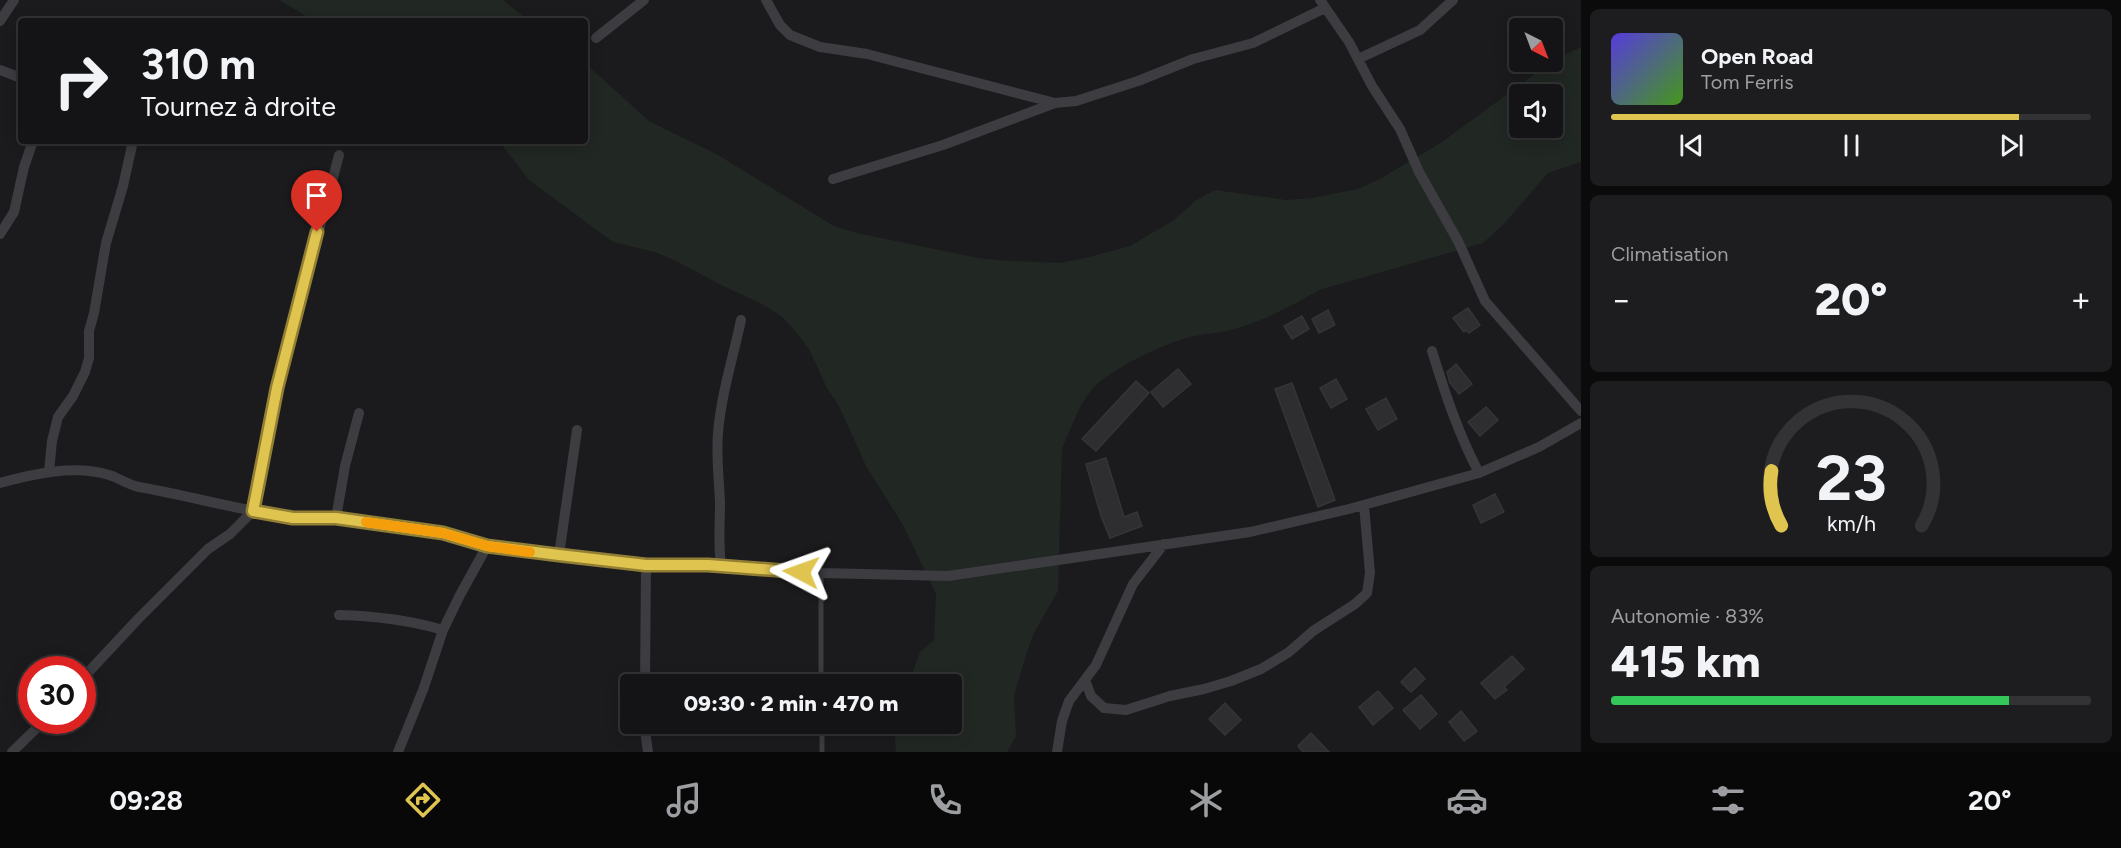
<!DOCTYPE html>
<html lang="fr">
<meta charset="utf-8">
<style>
:root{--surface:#141416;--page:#1d1d1f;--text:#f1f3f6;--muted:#9d9ea1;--line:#333335;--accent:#e0c450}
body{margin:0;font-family:Figtree,sans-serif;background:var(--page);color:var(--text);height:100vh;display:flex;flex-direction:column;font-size:22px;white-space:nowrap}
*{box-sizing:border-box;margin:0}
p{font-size:20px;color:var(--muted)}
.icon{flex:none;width:33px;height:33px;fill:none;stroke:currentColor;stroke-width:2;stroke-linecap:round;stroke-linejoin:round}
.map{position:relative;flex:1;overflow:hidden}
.drawer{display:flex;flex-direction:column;gap:9px;padding:9px;background:#0b0b0c;width:540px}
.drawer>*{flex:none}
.banner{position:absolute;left:18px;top:18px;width:570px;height:126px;border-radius:6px;box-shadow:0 3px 15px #0003,0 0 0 2px var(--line);background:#141416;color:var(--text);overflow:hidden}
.needle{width:39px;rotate:138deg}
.buttons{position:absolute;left:1509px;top:18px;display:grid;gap:12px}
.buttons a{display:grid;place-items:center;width:54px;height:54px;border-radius:6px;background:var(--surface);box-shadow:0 3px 15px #0003,0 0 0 2px var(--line);font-size:30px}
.speed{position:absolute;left:18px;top:656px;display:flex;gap:12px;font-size:30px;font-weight:700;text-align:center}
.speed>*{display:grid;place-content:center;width:78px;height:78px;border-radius:50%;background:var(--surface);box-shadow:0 3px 15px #0003,0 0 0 2px var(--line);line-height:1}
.speed .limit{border:9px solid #d22;background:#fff;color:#111}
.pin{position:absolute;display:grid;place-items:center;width:51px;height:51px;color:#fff;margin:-62px -26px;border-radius:50% 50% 50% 0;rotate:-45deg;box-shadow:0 0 6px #0007}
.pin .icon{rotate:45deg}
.me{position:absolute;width:66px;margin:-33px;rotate:274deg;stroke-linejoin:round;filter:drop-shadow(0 0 4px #0008)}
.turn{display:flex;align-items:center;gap:21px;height:126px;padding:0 24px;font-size:27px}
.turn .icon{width:78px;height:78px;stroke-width:2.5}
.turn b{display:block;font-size:42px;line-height:51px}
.big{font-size:45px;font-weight:800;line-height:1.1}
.drawer .card{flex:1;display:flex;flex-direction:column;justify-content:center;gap:9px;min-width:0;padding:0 21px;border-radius:9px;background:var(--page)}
.drawer .dial{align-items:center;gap:0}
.dial svg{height:156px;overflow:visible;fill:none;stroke:var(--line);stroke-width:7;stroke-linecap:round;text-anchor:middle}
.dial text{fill:var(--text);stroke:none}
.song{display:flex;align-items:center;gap:18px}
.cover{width:72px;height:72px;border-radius:9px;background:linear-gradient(135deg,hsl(250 70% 55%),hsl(100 70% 35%))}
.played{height:6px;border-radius:3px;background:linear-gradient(90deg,var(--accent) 85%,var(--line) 85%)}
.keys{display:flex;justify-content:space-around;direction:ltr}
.heat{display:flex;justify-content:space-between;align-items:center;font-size:33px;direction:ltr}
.charge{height:9px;border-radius:4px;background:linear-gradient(90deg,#34c759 83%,var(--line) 0)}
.trip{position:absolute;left:620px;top:674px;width:342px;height:60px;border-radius:6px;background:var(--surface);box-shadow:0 3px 15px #0003,0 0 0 2px var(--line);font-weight:800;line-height:60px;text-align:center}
.tab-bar{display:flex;height:96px;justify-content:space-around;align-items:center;background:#080809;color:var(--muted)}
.tab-bar .icon{width:42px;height:42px}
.tab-bar .selected{color:var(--accent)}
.tab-bar b{font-size:27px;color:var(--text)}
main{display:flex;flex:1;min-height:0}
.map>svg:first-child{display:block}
.green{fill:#212723;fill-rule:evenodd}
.building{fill:#2e2e30;stroke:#353538;stroke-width:1.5}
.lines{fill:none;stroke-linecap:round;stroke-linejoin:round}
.lane{stroke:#3c3c41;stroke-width:5}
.street{stroke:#3c3c41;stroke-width:10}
.route-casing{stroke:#927f34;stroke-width:15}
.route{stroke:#e0c450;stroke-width:10}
.slow{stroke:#f59e0b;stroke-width:10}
</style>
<main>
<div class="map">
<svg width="1581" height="752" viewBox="0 0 1581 752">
<rect width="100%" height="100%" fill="#1b1b1d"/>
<!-- green -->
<path class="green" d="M279 0H503L529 21H314Z
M1581 47V162L1548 173 1503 225 1483 243 1319 290C1292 306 1261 322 1231 330 1218 333 1204 334 1190 337 1163 344 1113 368 1094 387 1078 404 1072 428 1062 448L1058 591 1034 633 1027 652 1014 695 1016 736 1007 752H896L894 723H951V684H908L920 652 934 640 936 594 903 525 866 466 839 406 827 388 809 349 796 332 781 316 762 304 719 284 676 261 655 252 613 242 529 180 499 141H585V63L649 121 718 155 834 226 857 233 978 258 1009 261 1060 263 1085 258 1130 246 1174 220 1195 201 1215 190 1286 200 1312 198 1358 189 1380 179 1442 142 1540 70 1558 58ZM1520 94H1552V128H1520Z"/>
<!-- building -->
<path class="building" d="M1468 308 1480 325 1469 333 1466 330 1464 332 1453 318Z
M1328 310 1335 325 1319 333 1312 319Z
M1302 316 1309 329 1292 339 1284 326Z
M1456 364 1472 384 1459 394 1450 383 1447 372Z
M1178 369 1191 384 1163 407 1151 392Z
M1336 379 1347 399 1331 408 1320 388Z
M1136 381 1149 393 1096 451 1082 439Z
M1292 383 1335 500 1318 507 1275 389Z
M1386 398 1397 419 1378 430 1366 409Z
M1486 407 1498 420 1480 436 1468 422Z
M1106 458 1124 517 1137 512 1142 526 1110 538 1101 516 1086 464Z
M1495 494 1504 512 1481 523 1473 505Z
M1512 656 1524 669 1504 687 1507 690 1495 699 1481 683Z
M1415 668 1425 679 1411 692 1401 682Z
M1378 691 1393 708 1373 725 1359 707Z
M1421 695 1437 714 1420 729 1403 710Z
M1225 703 1241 720 1225 735 1209 719Z
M1461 711 1477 731 1464 741 1449 722Z
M1311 733 1329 752H1303L1298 746Z"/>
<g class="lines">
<!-- lane -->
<path class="lane" d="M821 573V684
M822 723V752"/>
<!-- street -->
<path class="street" d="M766 0 780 25 790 35 820 47 867 54 1055 103
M1320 0 1349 42 1372 86 1400 129 1419 172 1458 241 1485 301 1581 411
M0 21 14 0
M596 38 644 0
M1358 59 1420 30 1453 0
M0 70 21 78
M833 179 943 145 1055 103 1076 101 1138 81 1193 59 1253 43 1325 8
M0 234 14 212 24 167 33 141
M1432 351C1445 393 1458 433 1479 473
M49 472 52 441 58 417 73 396 85 372 89 358V331L94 313 106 243 123 186 133 141
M0 483C33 474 75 464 109 475 119 478 128 485 139 487 184 495 229 507 274 515L293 518H336L443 533 487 546 646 565H708L821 573 948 576 1250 532 1349 509 1479 473 1539 447 1581 423
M336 518 345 466 359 413
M559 555 577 430
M721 566C718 543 720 525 720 502 719 479 716 456 718 433 721 395 733 358 741 320
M339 615C375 616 409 620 443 630
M82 679 138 619 208 549 230 534 253 511 277 388 339 155
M1085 680 1091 696 1104 708 1126 710 1170 696 1204 689 1231 681 1261 669 1289 652 1313 631 1355 604 1367 593 1370 573 1364 505
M645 684 646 565
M644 723 648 752
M12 752 45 720
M398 752 423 690 443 630 460 595 487 546
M1057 752 1062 721 1069 701 1096 665 1133 584 1164 544"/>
</g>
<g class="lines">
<defs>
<path id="route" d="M317 232 277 388 253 511 293 518H336L443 533 487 546 559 555 646 565H708L801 572"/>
</defs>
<!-- route casing -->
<use href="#route" class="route-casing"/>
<!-- route -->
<use href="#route" class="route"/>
<!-- slow -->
<path class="slow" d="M366 522 443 533 487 546 530 552"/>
</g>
</svg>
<div class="buttons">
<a><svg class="needle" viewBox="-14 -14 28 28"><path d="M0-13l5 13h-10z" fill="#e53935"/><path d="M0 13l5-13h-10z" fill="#9d9ea1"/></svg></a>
<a><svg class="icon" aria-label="sound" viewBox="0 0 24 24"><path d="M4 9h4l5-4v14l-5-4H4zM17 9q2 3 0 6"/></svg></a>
</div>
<div class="speed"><div class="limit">30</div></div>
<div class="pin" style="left:317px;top:232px;background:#d93025"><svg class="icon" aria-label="arrive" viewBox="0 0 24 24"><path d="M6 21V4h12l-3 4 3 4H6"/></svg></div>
<svg class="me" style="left:801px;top:572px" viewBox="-20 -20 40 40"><path d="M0-17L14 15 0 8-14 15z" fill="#e0c450" stroke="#fff" stroke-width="4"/></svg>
<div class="trip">09:30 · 2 min · 470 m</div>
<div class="banner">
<div class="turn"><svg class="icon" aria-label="right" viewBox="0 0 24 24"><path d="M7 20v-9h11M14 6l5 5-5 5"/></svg><div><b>310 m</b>Tournez à droite</div></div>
</div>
</div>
<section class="drawer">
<div class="card">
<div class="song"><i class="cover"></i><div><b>Open Road</b><p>Tom Ferris</p></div></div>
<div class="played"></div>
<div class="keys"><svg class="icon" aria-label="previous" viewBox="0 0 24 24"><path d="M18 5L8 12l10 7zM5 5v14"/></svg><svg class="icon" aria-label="pause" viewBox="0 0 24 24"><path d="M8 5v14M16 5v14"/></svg><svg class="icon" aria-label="next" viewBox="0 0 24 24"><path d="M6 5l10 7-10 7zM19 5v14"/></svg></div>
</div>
<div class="card"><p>Climatisation</p>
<div class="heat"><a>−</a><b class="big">20°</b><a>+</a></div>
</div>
<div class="card dial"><svg viewBox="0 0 100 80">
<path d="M14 69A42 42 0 1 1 86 69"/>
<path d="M14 69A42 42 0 0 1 9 41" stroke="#e0c450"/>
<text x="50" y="56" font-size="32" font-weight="700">23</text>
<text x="50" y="72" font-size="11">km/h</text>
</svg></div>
<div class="card"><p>Autonomie · 83%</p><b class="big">415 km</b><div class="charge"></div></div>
</section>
</main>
<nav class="tab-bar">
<b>09:28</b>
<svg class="icon selected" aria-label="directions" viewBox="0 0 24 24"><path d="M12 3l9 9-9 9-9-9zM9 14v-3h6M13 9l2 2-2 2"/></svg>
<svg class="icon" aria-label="music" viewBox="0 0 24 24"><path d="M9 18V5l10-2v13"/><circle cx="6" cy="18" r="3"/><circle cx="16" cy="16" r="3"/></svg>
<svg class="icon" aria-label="phone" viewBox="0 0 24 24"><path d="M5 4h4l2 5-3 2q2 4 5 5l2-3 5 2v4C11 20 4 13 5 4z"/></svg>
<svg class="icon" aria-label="climate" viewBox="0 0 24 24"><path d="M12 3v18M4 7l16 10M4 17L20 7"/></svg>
<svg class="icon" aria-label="car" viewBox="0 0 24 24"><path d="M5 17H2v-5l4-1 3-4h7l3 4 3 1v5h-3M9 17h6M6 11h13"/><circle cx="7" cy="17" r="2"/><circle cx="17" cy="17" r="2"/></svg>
<svg class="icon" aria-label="filters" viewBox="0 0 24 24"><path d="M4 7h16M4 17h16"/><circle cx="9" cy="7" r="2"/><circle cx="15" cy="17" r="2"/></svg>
<b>20°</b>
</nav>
